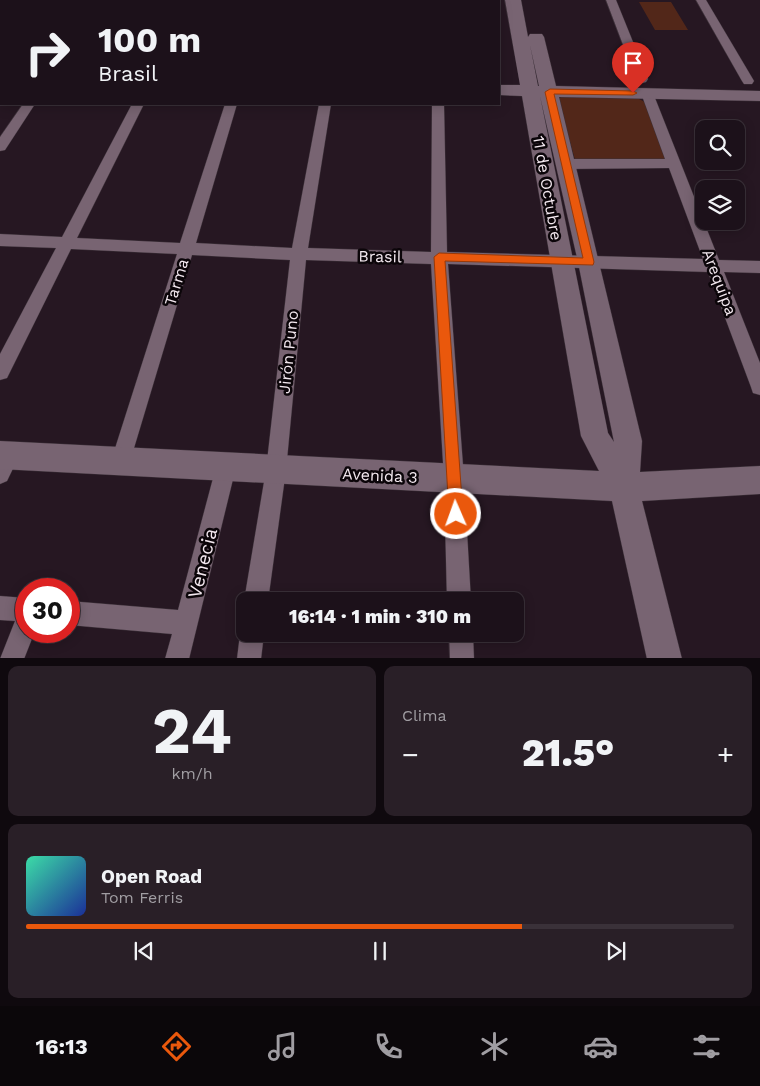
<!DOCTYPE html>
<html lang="es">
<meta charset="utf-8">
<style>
:root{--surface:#1c111a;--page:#291f27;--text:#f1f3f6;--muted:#a09da2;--line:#3a3139;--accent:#ea580c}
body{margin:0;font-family:"Work Sans",sans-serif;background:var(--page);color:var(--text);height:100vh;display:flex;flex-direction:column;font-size:19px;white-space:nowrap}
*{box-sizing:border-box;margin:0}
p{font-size:16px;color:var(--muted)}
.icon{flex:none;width:28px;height:28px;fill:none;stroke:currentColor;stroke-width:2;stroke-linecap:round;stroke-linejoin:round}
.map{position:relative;height:658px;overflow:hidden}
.sheet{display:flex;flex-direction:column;gap:8px;padding:8px;background:#0f090e;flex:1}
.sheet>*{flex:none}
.top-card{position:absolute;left:0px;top:0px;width:500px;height:105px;box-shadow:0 2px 12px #0003,0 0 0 1px var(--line);background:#1c111a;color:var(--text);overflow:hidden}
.fabs{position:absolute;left:695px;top:120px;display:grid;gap:10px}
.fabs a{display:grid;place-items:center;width:50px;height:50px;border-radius:10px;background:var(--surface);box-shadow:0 2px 12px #0003,0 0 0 1px var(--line);font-size:25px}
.speed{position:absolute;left:15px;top:578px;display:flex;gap:10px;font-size:25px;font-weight:700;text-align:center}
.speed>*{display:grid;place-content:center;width:65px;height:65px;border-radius:50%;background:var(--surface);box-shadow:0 2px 12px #0003,0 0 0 1px var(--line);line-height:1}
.speed .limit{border:8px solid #d22;background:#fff;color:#111}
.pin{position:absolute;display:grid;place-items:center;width:42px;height:42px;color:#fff;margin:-51px -21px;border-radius:50% 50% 50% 0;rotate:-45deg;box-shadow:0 0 5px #0007}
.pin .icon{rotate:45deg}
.me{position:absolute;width:55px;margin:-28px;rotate:358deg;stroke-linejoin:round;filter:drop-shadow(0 0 4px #0008)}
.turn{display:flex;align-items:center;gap:18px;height:105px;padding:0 15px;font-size:22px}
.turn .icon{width:65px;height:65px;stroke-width:2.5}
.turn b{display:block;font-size:35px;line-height:42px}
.big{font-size:38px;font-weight:800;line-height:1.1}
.sheet .tile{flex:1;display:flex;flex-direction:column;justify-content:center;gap:8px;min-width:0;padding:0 18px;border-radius:10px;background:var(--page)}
.sheet .dial{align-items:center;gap:0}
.dial b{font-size:65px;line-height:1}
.song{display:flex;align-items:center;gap:15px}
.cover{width:60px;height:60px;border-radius:8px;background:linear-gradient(135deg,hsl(160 70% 55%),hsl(230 70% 35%))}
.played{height:5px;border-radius:2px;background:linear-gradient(90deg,var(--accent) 70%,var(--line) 70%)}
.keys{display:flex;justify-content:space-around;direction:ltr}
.heat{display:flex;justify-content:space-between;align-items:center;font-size:28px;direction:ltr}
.sheet .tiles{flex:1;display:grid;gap:8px;grid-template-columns:1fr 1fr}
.tile:last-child{grid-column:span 2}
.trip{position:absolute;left:236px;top:592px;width:288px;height:50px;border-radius:10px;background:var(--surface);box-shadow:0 2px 12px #0003,0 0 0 1px var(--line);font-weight:800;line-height:50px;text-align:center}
.tabs{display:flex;height:80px;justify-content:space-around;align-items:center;background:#0b070a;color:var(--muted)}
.tabs .icon{width:35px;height:35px}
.tabs .active{color:var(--accent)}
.tabs b{font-size:22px;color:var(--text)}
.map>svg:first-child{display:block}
.green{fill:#522719}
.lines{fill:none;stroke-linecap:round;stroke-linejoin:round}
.street-casing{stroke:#3c3139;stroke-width:1}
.secondary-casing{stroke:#3c3139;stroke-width:1}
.street{fill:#786472;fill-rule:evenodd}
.secondary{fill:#786472;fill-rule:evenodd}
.route{fill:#ea580c;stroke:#983908}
.labels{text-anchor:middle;stroke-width:5;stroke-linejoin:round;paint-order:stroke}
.street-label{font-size:16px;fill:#f3e8ef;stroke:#0b0509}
.near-street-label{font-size:19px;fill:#f3e8ef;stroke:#0b0509}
</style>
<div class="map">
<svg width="760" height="659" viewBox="0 0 760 659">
<rect width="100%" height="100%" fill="#261722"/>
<!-- green -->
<path class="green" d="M639 2H671L688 30H655Z
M564 95 635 97 645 102 667 161 575 160 558 99Z"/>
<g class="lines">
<defs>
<path id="street" d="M332 0H342V1H332Z
M429 0H439V1H429Z
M606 0H616L648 79 646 82 642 83 636 79Z
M696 0H706L754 81 752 84H744L742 81Z
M0 16H1V22H0Z
M647 89 653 93 719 260 760 261V273L724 272 760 363V395L753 393 751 387 708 272 448 264 464 479 471 601H447L444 479 431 264 306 260 286 470 268 601H244L266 470 290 260 192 255 128 468 121 471 114 468 111 461 177 254 71 249 7 378 0 380V354L56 248 0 246V234L62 237 132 104H144L77 238 180 243 225 104H237L196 243 292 248 319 104H331L308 248 431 252 432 104H444L447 252 703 259 669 168 566 169 561 167 559 164 561 161 566 159H665L641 93Z
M23 104H35L5 150 0 151V137Z
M9 446 16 449 19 456 7 481 0 484V453L2 449Z
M226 457 233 460 236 467 189 659H165L172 634 69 625V601L178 610 216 467 219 460Z
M0 596 26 598V631H35L24 659H0L15 621 0 620Z
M245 625V634H264L261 659H237L240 634Z
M449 634H473L474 659H450Z"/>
<path id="secondary" d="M11 0H27V1H12Z
M505 0H521L528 37 530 34H542L544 37 556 86 760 91V101L559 97 642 441 640 472 760 466V494L642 501 682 659H647L612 501 0 469V441L599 471 581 436 522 96 499 95V85H520ZM530 45 539 86H538ZM540 96 578 262 614 442 608 433Z
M0 61H1V71H0Z"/>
</defs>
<!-- street casing -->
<use href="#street" class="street-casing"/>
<!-- secondary casing -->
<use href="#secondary" class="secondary-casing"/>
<!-- street -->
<use href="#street" class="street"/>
<!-- secondary -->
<use href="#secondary" class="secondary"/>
</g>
<!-- route -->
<path class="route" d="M550 89 633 91 637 93 633 95 554 94 594 262 593 265 445 261 463 514 461 519 456 521 451 519 449 514 434 257 439 253 583 258 545 92Z"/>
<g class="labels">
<!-- street labels -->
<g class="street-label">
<text transform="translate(548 188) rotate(80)" y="6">11 de Octubre</text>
<text transform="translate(380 256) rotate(1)" y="6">Brasil</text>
<text transform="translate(176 282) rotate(-73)" y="6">Tarma</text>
<text transform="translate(720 282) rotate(69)" y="6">Arequipa</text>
<text transform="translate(288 352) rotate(-84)" y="6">Jirón Puno</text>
<text transform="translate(380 475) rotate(3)" y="6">Avenida 3</text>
</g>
<!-- near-street labels -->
<g class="near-street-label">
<text transform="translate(202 563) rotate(-76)" y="7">Venecia</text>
</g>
</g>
</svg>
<div class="fabs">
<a><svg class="icon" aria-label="search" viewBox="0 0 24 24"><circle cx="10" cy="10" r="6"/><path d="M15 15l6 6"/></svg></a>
<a><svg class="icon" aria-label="layers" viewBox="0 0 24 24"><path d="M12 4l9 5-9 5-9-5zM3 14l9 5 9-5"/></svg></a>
</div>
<div class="speed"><div class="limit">30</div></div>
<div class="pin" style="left:633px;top:93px;background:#d93025"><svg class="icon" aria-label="arrive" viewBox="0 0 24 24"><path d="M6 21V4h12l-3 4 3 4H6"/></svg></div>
<svg class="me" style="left:456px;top:514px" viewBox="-20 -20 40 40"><circle r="17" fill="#ea580c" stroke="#fff" stroke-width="3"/><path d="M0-11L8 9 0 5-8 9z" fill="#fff"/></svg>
<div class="trip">16:14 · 1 min · 310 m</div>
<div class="top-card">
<div class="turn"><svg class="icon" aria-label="right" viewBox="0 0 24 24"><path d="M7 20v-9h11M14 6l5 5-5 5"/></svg><div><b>100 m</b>Brasil</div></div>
</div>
</div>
<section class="sheet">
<div class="tiles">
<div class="tile dial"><b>24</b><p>km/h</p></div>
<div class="tile"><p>Clima</p>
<div class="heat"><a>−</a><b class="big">21.5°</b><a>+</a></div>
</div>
<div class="tile">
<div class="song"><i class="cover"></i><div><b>Open Road</b><p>Tom Ferris</p></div></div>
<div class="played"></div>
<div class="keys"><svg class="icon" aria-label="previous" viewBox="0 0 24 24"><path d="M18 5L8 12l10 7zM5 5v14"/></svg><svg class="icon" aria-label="pause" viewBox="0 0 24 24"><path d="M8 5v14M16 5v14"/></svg><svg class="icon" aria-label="next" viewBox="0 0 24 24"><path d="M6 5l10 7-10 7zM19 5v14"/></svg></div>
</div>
</div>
</section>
<nav class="tabs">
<b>16:13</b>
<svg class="icon active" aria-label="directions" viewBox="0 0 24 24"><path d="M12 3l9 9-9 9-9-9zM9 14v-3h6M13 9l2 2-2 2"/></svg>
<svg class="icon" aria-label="music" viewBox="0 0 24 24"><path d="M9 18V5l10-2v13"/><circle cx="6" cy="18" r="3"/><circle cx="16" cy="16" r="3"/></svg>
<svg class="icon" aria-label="phone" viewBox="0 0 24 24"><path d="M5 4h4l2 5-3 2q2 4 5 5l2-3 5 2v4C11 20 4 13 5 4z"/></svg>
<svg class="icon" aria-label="climate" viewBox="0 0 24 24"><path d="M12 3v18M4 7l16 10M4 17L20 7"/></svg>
<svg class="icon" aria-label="car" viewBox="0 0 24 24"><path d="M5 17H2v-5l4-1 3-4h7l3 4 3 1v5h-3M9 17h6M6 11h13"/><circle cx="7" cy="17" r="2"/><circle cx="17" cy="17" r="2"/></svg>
<svg class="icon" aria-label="filters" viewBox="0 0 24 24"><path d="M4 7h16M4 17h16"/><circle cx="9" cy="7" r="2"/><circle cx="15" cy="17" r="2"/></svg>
</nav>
